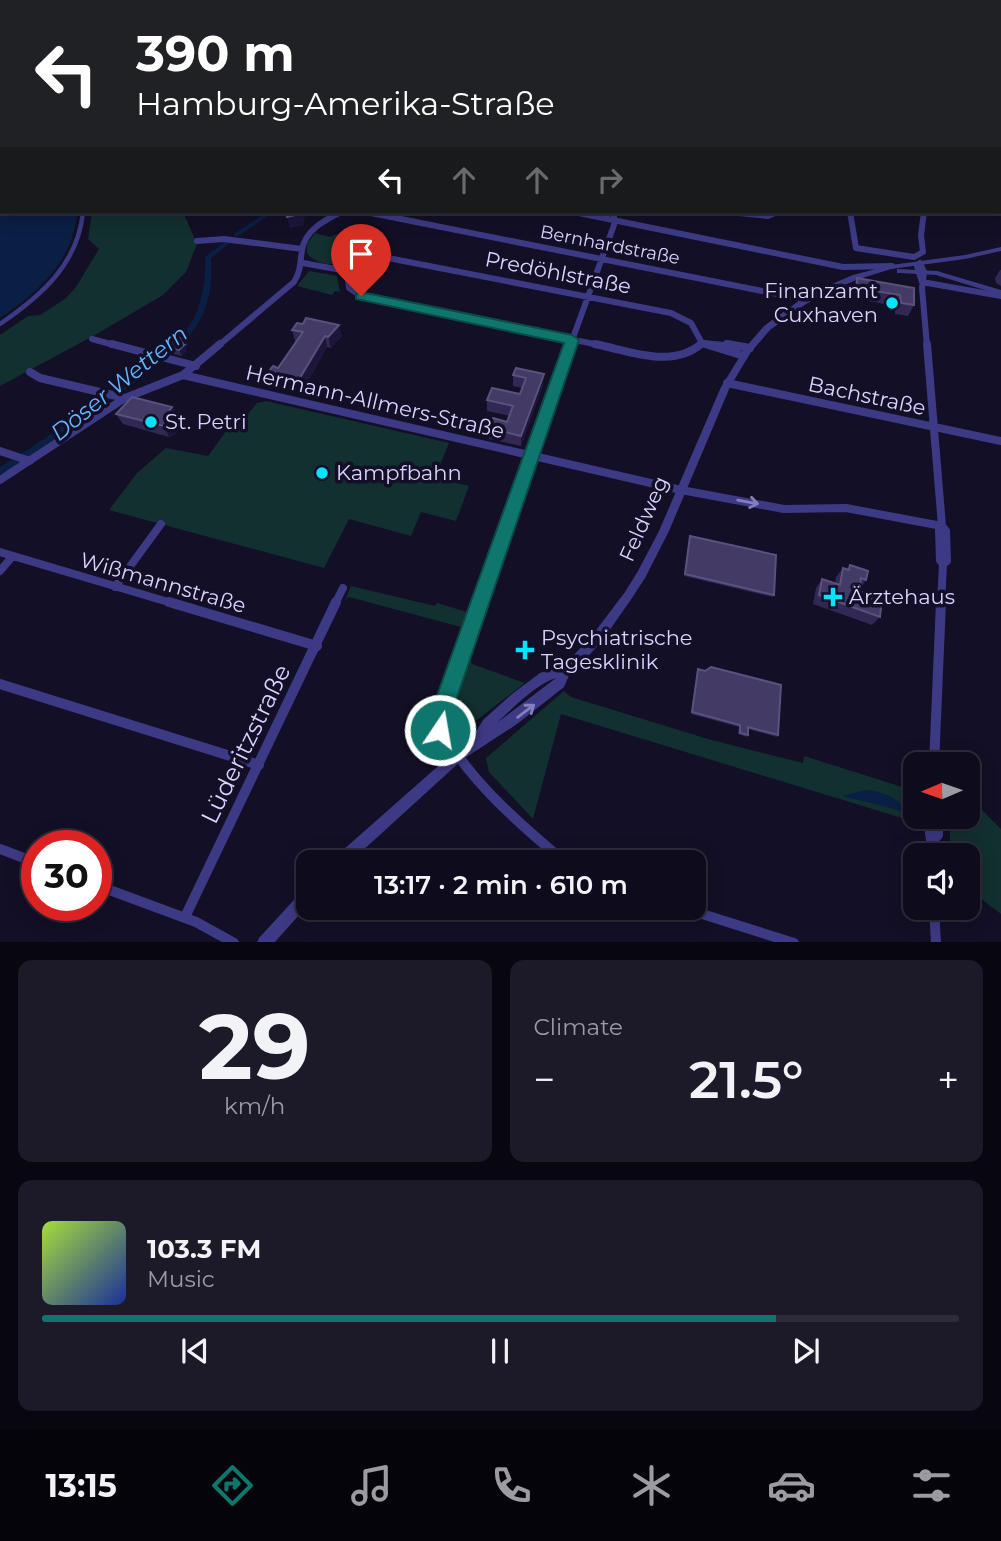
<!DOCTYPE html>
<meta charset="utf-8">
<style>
:root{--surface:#0e0b1c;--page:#1c1929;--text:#f1f3f6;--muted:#9b9ba3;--line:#2e2b3b;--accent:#0f766e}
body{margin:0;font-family:Montserrat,sans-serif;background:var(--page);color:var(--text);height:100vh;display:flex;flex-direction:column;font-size:26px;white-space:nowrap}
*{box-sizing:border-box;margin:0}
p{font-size:23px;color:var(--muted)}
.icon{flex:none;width:38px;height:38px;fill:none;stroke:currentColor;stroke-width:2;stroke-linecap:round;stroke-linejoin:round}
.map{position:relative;height:942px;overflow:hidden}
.drawer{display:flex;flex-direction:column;gap:18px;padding:18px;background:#08060f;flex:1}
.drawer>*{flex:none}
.hud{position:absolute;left:0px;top:0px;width:1001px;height:214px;box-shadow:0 4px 18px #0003,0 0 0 2px var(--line);background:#202124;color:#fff;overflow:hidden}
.needle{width:46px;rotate:268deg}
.fabs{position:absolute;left:903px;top:752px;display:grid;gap:14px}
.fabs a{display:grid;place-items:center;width:77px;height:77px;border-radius:14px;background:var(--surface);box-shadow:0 4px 18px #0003,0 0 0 2px var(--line);font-size:35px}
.speed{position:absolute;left:21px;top:830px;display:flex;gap:14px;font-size:35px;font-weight:700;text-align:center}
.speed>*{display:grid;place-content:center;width:91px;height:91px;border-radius:50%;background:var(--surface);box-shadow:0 4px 18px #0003,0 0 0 2px var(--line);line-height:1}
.speed .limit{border:10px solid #d22;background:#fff;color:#111}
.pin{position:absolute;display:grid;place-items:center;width:60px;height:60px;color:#fff;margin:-72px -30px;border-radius:50% 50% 50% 0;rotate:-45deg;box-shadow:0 0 7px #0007}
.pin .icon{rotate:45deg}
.me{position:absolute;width:77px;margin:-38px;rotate:12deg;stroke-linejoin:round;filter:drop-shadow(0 0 5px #0008)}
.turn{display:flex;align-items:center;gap:24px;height:147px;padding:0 21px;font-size:32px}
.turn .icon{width:91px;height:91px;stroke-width:2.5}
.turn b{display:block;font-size:49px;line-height:60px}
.lanes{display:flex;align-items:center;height:66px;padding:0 21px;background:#0003;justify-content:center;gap:35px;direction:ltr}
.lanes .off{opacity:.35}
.big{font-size:52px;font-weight:600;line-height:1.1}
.drawer .tile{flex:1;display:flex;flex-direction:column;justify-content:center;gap:10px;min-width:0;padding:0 24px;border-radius:14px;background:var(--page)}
.drawer .dial{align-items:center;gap:0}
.dial b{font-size:91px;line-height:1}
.song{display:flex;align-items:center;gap:21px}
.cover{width:84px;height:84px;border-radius:10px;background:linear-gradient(135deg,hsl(80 70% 55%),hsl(230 70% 35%))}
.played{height:7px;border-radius:4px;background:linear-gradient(90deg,var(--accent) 80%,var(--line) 80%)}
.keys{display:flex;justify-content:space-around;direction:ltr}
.heat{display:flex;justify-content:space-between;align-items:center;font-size:38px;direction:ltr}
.drawer .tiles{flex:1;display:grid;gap:18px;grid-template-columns:1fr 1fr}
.tile:last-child{grid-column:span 2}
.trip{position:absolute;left:296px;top:850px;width:410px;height:70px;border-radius:14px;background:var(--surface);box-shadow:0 4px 18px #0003,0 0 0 2px var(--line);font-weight:600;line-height:70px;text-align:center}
.menu{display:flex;height:112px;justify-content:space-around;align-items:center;background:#06040b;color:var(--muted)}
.menu .icon{width:49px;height:49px}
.menu .selected{color:var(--accent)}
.menu b{font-size:32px;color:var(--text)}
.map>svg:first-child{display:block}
.green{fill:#12302f}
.water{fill:#0a1f44}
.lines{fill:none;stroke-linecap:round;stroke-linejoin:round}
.canal{fill:#0a1f44;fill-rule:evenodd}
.ferry{stroke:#62b6ff;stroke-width:2;stroke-dasharray:5 4.5;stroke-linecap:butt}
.pedestrian{stroke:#3d3a85;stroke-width:4.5}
.minor-far3{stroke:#3d3a85;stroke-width:4.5}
.minor-far2{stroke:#3d3a85;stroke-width:6}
.minor-far1{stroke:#3d3a85;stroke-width:8}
.minor{stroke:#3d3a85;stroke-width:10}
.tertiary{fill:#3d3a85;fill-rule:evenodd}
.wall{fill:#312854}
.shaded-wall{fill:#1d163a}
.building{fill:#433a66;stroke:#5a527e;stroke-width:2}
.oneway{stroke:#837fbc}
.route{fill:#0f766e;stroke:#0a4d48;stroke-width:2}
.poi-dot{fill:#00e5ff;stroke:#130f26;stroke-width:2.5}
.labels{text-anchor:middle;stroke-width:7;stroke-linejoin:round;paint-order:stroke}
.far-street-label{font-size:18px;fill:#d9d4ff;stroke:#130f26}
.street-label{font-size:21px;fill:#d9d4ff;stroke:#130f26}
.poi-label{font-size:21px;fill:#d9d4ff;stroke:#130f26;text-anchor:start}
.water-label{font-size:23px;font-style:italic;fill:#62b6ff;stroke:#130f26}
.near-street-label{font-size:24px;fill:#d9d4ff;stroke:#130f26}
</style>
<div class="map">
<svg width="1001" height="943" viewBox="0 0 1001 943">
<rect width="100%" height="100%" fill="#130f26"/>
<!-- green -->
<path class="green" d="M92 212H183L197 244 186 272 163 295 95 335 0 386V335L28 316 40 315 65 299 76 287 99 249 88 239Z
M354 227 360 231 361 244 376 248V255C356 260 323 274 307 253V244L315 233 330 237Z
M309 271 337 276 340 292 335 291 332 295 297 286Z
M266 401 449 443 435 478 469 486 456 521 421 512 411 536 349 519 324 568 109 510 137 473 166 448 208 456 227 430 234 431 257 403Z
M351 586 435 606 437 603 467 612 461 627 349 597 345 600Z
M470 658 472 664 525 683 464 730 459 731 450 725 449 716Z
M564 691 571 697 708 739 803 763 804 756 915 791V822L561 714 533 819 489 772 486 758Z
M968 796 1001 829V914L968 889V856H950V817H968Z"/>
<!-- water -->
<path class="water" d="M0 0H153L2 2V107Z
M0 134 2 212H77C74 261 38 292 0 318Z
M865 790C879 790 901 798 906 812L842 796Z"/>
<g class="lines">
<!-- canal -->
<path class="canal" d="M267 212H274L238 236H234V234Z
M229 239 231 240V242L211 258C213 280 209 307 197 325 176 358 134 382 103 405 80 422 57 440 33 455 22 462 11 470 0 474V467C41 443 78 415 116 387 141 369 177 348 193 320 203 302 206 277 205 257Z"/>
<!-- ferry -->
<path class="ferry" d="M48 2 57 0"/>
<!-- pedestrian -->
<path class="pedestrian" d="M0 324C41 296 78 264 83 212"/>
<!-- minor-far3 -->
<path class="minor-far3" d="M736 0 744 2
M756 0 764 2
M956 0 964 2
M520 2 523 0
M590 2 595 0
M657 2 664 0
M704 2H712"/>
<!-- minor-far2 -->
<path class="minor-far2" d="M366 212 807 300
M574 212 843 267 892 266
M728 212 768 216 777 212
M850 212 856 248 914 257 923 252 921 235 924 212
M197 241 224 239 302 249
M303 263 347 271
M347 271 349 288 361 296 604 346
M347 271 369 259 388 258 671 313 691 323 702 343
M922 282 917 266 920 263 924 272 922 288 927 346
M922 282 1001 296
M92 339 118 346
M702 343 737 346
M705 344 711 346
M218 346 294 282C301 271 300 262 302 250 305 230 325 220 341 212
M570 346 614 225V212
M699 346 702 343"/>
<!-- minor-far1 -->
<path class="minor-far1" d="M112 344 196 366
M595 344C630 351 672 369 701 344
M705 344 744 356
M727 344 750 348
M927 344 942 526 939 530 940 560 943 564
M30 372 40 378 125 398
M183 375 681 490 784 509 846 508 942 526
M727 383 1001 441
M0 451 30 461
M0 480 125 398 183 375 220 344
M0 552 175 604
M0 571 12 557
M115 587 161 524
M335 604 343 588
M479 604 571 344
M941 604 943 564 947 561 946 531 942 526"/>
<!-- minor -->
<path class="minor" d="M169 602 317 646
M480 602 439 723C462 775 523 827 566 863
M0 684 259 765
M934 765 941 602
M928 817 933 856
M932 841 938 835V817
M0 849 37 863
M96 885 196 922 234 943
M683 908 794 943
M934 908 936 943
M185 917 336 602"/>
<!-- tertiary -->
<path class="tertiary" d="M1001 247V251L965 259 891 269 859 279 832 290 806 304 770 330 751 352 730 387 669 531 645 578 632 598 602 641 581 664 570 673 564 687 517 724 462 760 349 863H332L334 858 454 752 470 741 483 720 512 694 540 673 560 666 573 656 594 633 625 592 638 571 659 531 721 387 745 348 764 326 800 300 827 286 853 275 891 265 965 255ZM556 678 498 722C513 708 536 684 556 678Z
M897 269 937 271 1001 290V295L936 275 900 273H897Z
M308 888V905L274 943H257L259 938 303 890Z"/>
</g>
<!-- wall -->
<path class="wall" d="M1000 270H1001V286L996 283 995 278Z
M857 278 914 288V305L908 316 895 314V306L852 298V289Z
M292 330 342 336 331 348 327 347 302 392 271 385 267 374 278 368 297 341H295Z
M186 340 188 345 185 348 186 351 182 356 174 354 170 344Z
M516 368 543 385 521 446 489 439V428L507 422 510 416 487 411V400L520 394 522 388 513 386V375Z
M172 407 183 423 174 435 169 437 123 424 116 414Z
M690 536 774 595 773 597 684 576Z
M850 565 866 580 859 591 880 617 872 625 813 604 816 588 822 579 835 583 836 577 843 568 846 569Z
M698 669 778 735 777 737 748 729V735L747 737 738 734 739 727 691 714Z"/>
<!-- shaded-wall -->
<path class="shaded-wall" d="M301 212H304L305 217 303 225 290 228 287 217Z
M339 325 342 336 331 348 328 337Z
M325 336 327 347 302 392 298 381Z
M186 340 188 345 185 348 186 351 182 356 179 350 181 345Z
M544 374 543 385 521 446V436Z
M172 407 176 415 178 413 183 423 174 435 169 437 164 426 169 411Z"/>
<!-- building -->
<path class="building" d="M288 212H301L300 214 287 217Z
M857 278 914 288V305L901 303 900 295 857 288Z
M306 318 339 325 328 337 325 336 298 381 267 374 273 366 278 368 303 332 292 330 297 323 303 324Z
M177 337 186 340 181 345H184L179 350 172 348 175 345 170 344Z
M516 368 544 374 521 436 489 428 493 418 507 422 513 406 487 400 492 388 520 394 526 378 513 375Z
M132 397 172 407 169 411 178 413 168 425 164 426 116 414Z
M690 536 776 555 774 595 685 574Z
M850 565 868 571 866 580 861 578 859 591 882 599 880 617 819 595 822 579 840 585 843 568 849 570Z
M711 667 781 685 778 735 748 727V735L740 733V725L692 712 698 669 705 671Z"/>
<!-- one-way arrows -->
<defs><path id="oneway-shaft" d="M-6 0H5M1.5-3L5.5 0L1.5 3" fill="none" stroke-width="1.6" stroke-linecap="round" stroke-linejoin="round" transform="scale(1.75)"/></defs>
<g class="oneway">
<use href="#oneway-shaft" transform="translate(748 502) rotate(10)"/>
<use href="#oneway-shaft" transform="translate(526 711) rotate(-37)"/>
</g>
<!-- route -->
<path class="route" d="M361 292 572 335 579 340 451 715 447 737 440 740 433 737 430 715 564 343 356 299V294Z"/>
<!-- markers -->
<g class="poi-dot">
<circle cx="892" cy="303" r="7"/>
<circle cx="151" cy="422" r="7"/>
<circle cx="322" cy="473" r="7"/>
<path d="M829.5 586.5h7v7h7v7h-7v7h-7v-7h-7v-7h7z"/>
<path d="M521.5 639.5h7v7h7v7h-7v7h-7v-7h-7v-7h7z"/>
</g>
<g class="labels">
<!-- far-street labels -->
<g class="far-street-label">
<text transform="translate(610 245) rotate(11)" y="6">Bernhardstraße</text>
</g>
<!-- street labels -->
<g class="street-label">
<text transform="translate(558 273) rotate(11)" y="7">Predöhlstraße</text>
<text transform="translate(867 396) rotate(12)" y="7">Bachstraße</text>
<text transform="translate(375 402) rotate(13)" y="7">Hermann-Allmers-Straße</text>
<text transform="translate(644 519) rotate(-66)" y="7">Feldweg</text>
<text transform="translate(163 583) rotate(16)" y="7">Wißmannstraße</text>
</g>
<!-- poi labels -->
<g class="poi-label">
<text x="878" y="298" text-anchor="end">Finanzamt<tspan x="878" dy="24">Cuxhaven</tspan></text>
<text x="165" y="429">St. Petri</text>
<text x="336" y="480">Kampfbahn</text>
<text x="849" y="604">Ärztehaus</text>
<text x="541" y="645">Psychiatrische<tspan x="541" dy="24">Tagesklinik</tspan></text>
</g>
<!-- water labels -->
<g class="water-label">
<text transform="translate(119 383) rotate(-39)" y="8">Döser Wettern</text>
</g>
<!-- near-street labels -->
<g class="near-street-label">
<text transform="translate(246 744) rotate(-64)" y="8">Lüderitzstraße</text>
</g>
</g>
</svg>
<div class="fabs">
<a><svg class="needle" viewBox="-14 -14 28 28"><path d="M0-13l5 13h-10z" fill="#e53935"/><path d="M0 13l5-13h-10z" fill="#9b9ba3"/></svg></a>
<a><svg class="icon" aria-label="sound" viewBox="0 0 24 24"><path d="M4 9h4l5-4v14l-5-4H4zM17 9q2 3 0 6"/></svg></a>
</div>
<div class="speed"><div class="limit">30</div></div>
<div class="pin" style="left:361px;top:296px;background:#d93025"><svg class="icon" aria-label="arrive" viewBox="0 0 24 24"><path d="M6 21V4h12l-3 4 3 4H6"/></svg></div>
<svg class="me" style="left:440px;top:730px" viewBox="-20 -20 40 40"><circle r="17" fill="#0f766e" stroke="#fff" stroke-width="3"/><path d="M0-11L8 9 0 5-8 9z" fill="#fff"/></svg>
<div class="trip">13:17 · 2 min · 610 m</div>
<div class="hud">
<div class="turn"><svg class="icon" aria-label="left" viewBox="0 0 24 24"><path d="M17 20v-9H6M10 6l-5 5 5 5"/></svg><div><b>390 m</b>Hamburg-Amerika-Straße</div></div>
<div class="lanes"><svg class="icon" aria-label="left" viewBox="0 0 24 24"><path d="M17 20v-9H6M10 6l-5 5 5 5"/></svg><svg class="icon off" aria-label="ahead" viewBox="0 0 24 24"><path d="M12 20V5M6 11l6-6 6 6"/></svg><svg class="icon off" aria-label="ahead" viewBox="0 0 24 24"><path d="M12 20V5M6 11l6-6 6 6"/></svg><svg class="icon off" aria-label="right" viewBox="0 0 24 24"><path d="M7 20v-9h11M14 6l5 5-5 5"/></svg></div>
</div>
</div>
<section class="drawer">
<div class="tiles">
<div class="tile dial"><b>29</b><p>km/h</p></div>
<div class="tile"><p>Climate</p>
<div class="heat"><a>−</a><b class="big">21.5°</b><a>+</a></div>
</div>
<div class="tile">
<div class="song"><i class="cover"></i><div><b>103.3 FM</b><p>Music</p></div></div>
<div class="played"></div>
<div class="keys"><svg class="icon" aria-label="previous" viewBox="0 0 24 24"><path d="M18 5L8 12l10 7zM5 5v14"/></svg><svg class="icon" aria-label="pause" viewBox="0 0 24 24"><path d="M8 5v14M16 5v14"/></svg><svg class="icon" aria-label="next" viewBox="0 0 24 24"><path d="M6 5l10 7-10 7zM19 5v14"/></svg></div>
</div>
</div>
</section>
<nav class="menu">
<b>13:15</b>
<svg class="icon selected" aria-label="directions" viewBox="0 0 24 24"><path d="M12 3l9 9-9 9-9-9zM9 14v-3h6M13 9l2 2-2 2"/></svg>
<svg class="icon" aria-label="music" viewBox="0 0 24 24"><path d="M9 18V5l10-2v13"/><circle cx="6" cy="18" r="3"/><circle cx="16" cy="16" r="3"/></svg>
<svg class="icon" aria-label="phone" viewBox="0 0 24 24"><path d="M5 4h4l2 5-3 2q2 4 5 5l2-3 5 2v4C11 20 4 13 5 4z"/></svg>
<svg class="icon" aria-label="climate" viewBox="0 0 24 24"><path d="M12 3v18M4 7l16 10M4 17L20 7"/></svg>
<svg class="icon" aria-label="car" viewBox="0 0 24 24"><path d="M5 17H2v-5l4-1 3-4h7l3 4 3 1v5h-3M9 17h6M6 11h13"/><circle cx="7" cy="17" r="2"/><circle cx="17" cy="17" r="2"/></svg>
<svg class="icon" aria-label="filters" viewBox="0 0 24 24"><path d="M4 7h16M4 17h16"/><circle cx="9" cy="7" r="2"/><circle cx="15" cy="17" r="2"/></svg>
</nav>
